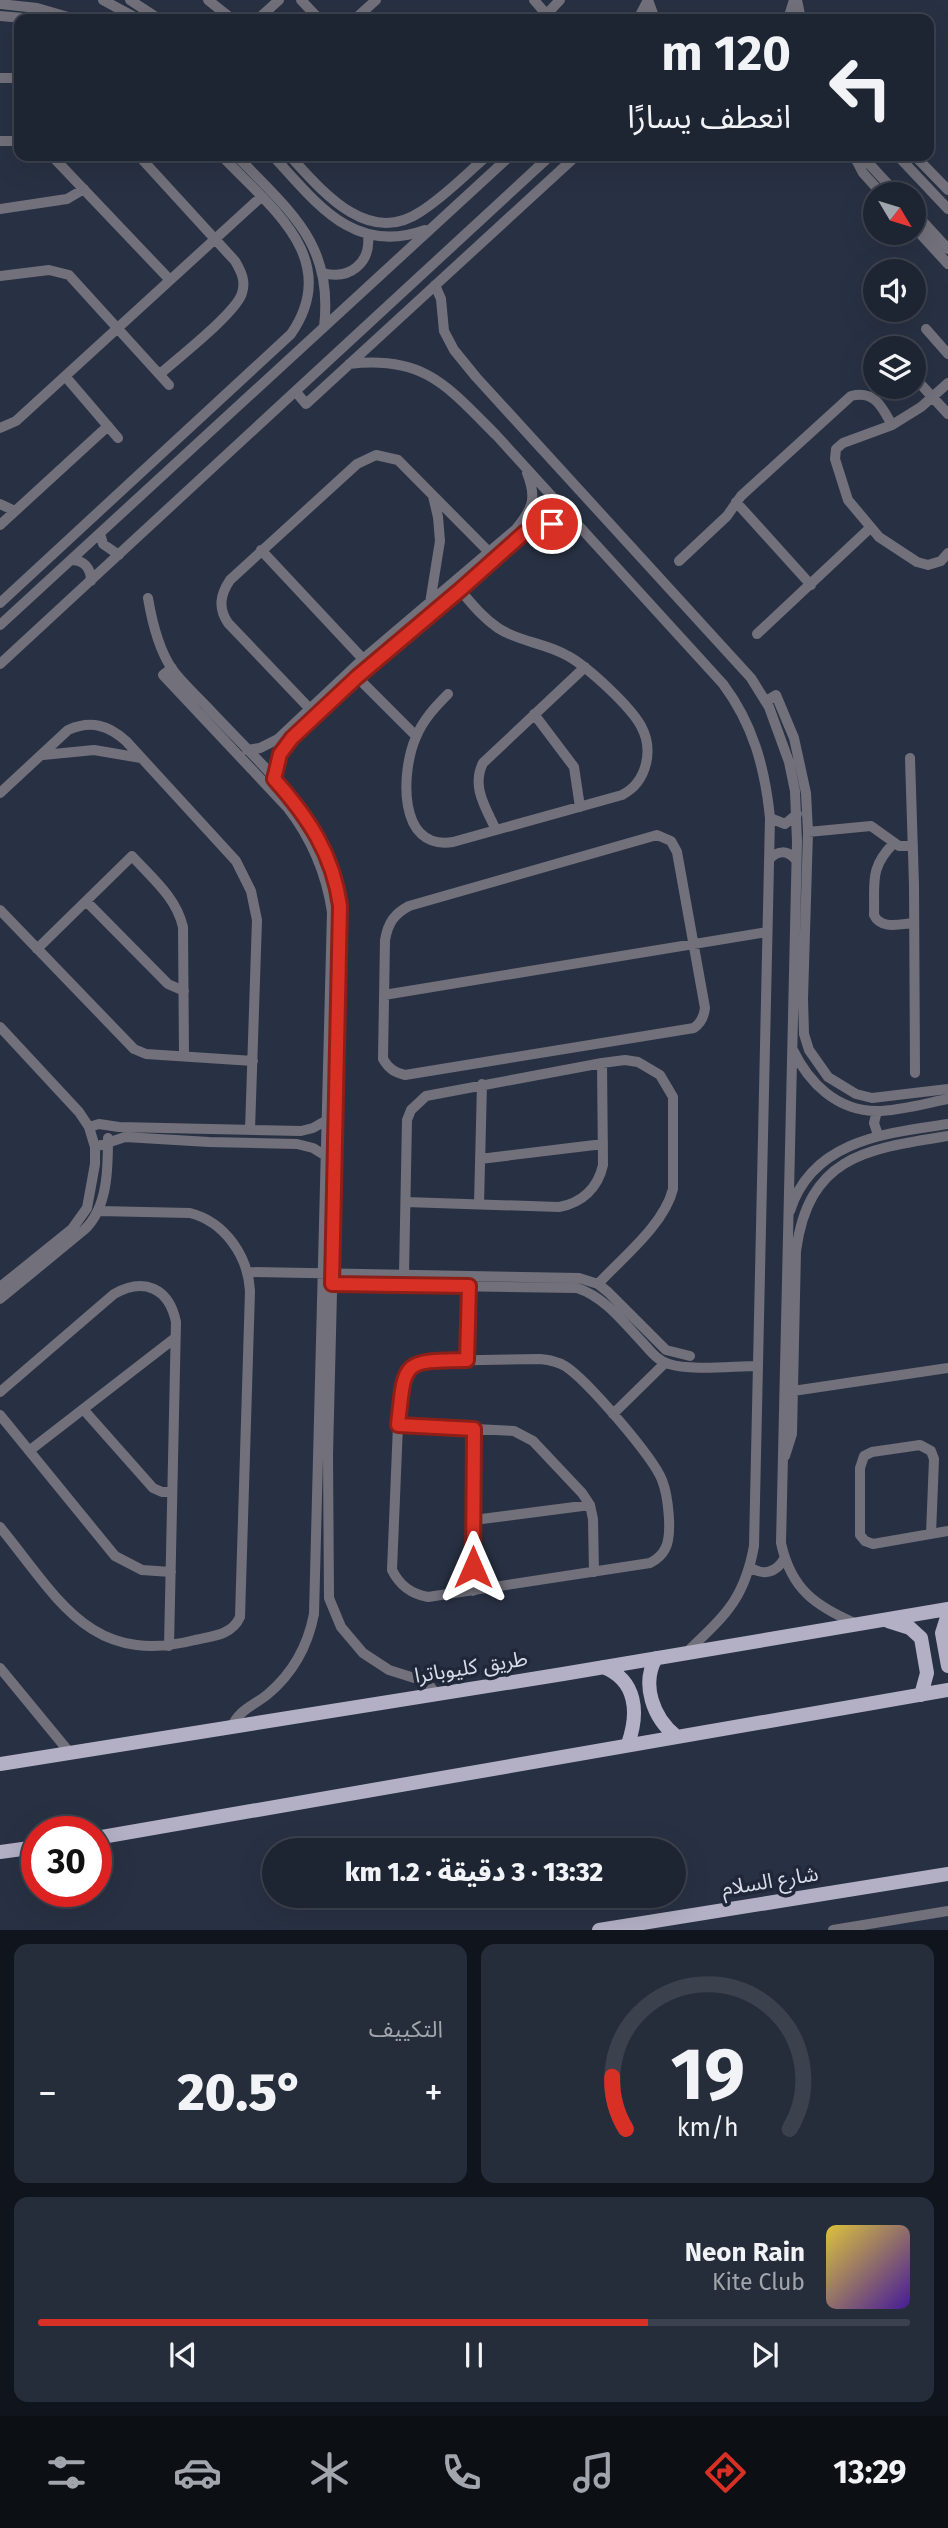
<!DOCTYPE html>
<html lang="ar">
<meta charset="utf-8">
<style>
:root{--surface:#1e2532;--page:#262d3a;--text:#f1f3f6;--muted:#a1a5ac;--line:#3c424d;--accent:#d93025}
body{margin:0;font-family:"Fira Sans","Noto Sans Arabic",sans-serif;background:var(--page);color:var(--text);direction:rtl;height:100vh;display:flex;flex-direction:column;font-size:26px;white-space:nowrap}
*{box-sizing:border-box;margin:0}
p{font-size:23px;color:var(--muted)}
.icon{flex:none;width:38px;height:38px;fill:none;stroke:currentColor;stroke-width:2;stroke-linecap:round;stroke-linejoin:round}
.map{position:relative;height:1930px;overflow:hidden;direction:ltr}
.drawer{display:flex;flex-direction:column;gap:14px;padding:14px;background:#10141c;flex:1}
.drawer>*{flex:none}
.guide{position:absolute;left:14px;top:14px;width:920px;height:147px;border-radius:14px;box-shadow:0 7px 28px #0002,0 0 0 2px var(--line);direction:rtl;background:#1e2532;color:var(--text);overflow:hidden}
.needle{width:46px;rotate:128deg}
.controls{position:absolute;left:863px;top:182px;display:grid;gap:14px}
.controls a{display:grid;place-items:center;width:63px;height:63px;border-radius:50%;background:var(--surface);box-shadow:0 7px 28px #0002,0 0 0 2px var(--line);font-size:35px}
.speed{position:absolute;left:21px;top:1816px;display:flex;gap:14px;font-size:35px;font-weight:700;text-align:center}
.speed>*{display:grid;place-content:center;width:91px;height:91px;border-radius:50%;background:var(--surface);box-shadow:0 7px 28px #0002,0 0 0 2px var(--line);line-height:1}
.speed .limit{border:10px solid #d22;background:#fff;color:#111}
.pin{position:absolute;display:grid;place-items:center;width:60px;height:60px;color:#fff;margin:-30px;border:4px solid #fff;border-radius:50%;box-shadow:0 2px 7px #0007}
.me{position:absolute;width:77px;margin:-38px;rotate:0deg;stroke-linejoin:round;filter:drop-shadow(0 0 5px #0008)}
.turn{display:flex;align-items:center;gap:24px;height:147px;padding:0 28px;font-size:32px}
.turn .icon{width:91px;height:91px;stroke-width:2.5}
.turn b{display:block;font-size:49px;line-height:60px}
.big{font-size:52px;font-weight:800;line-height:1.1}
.drawer .tile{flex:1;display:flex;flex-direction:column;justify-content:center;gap:10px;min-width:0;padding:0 24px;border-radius:14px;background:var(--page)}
.drawer .dial{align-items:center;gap:0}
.dial svg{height:182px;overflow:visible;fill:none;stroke:var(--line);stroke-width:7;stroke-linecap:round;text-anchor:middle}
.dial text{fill:var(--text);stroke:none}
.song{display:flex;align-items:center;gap:21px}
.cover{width:84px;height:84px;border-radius:10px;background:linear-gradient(135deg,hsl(50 70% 55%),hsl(260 70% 35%))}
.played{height:7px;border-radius:4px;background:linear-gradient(90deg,var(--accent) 70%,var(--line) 70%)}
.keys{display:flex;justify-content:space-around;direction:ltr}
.heat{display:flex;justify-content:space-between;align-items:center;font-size:38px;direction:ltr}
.drawer .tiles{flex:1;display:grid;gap:14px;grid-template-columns:1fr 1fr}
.tile:last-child{grid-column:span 2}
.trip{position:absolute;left:262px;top:1838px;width:424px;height:70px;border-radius:35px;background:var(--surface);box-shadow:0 7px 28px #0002,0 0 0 2px var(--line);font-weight:800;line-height:70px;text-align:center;direction:rtl}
.tabs{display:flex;height:112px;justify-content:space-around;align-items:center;background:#0c0f14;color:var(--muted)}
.tabs .icon{width:49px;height:49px}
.tabs .active{color:var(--accent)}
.tabs b{font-size:32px;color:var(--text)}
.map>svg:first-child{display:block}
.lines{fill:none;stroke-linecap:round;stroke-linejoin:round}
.minor{stroke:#72717b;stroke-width:10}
.major{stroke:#b3b0c5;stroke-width:14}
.route-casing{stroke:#8d1f18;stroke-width:18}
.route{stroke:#d93025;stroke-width:12}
.labels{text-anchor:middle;stroke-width:7;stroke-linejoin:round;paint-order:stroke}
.street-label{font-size:21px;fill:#d6dce8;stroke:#1f2738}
</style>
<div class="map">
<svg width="948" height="1930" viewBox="0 0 948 1930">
<rect width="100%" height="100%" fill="#283143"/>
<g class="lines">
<!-- minor -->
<path class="minor" d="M103 0 138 19
M130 0 159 19
M208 0 232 19
M301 0 319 19
M534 0 547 15
M648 0 655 19
M797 0 801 19
M0 4 37 8 75 19
M0 16 35 19
M258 19 279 0
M355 19 376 0
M542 19 560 0
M638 19 648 0
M788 19 794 0
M0 78H19
M0 141H19
M52 156 170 280
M139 156 235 261C241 271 246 281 242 293 237 312 178 358 160 374
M237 156C289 211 334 243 324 327
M273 156C316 202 353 256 425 230
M290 156C322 191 368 247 420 212 444 197 465 175 487 156
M370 156 382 158 391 156
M854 156 863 173 882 194
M862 156 897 194
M898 156 948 209
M915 156 948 190
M0 209 67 199 84 189
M914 212 948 249
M914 227 948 264
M323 273C350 280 371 263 368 235
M0 276 49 270 69 275 169 385
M435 285 441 299 444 331 454 350 476 377 751 678 769 707 789 762 795 791 797 842 781 1543C791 1589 815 1606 857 1624
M926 329 948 354
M349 364C425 355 448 387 497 436L723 684C753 724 765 768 770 818L754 1546C744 1601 724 1616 686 1653
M65 376 118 438
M914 377 948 414
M948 383 921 407 892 425 843 443 836 449 835 459 848 500 879 537 917 562 928 565 941 561 948 553
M296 392 306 404 576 156
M0 428 16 421 261 197
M736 502 811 585
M0 504 15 511
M0 525 108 426
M100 533 103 544 119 555
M261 550 363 659
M71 560C84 560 91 568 91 581
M679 561 727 516 741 496 851 396C875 390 882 407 892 425
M148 598C152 622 158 648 172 669 182 683 196 695 208 708 273 778 335 824 341 926L328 1455 329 1598 341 1627 363 1653 389 1670 427 1682 436 1694
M0 603 291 334C343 259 270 207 222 156
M430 603 440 541 438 517 433 496
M0 625 510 156
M757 634 870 528
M0 664 550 156
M172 668 163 675 287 807C312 839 326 872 332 912L314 1614C308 1645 293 1673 268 1694 255 1705 238 1710 232 1727
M357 677 416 736
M448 694C435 707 423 720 416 737 401 771 397 851 453 842L622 795C647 782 654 750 641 726 630 706 588 667 568 656 546 643 519 642 498 628 483 618 472 604 460 590
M766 701 776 695 794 738 806 793 808 832 803 999 804 1034 809 1050 828 1077 856 1094 872 1098 948 1089
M310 709 228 623C218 608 220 595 230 580L357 464 376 455 398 460 489 552
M534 714 574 767 580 807
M247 750 260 748 278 739 363 659 516 529C533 508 537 498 527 473
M43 755 94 750 141 758
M910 758 914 885 915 1073
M274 779 280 754 292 738 357 677 460 590 524 533 545 523 583 530
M0 793 68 730C91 720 108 725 126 741L236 861 251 891 257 920 250 1130
M770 818 785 824 797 814
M496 830C486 808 471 787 483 763L585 667
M808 832 871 826 899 846H913
M657 835 671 841 677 852 705 1008C704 1017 701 1023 694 1028L405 1075C394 1072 389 1069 383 1059L385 940C388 923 394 914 409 906Z
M894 843C869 868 875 882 874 915 881 930 900 924 914 923
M769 860C777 850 787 850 795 859
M86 901 168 984 184 991
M0 910 134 1049 146 1054 253 1061
M37 949 132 856C152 878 176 897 183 927L184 1056
M384 995 767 932
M0 1027 79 1112 89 1127 95 1147V1164L87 1208 72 1229 0 1287
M793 1050C809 1083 837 1111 877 1111 898 1111 927 1103 948 1099
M877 1111 874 1123 878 1135
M89 1127 99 1124 119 1127 301 1131 313 1128 327 1120
M95 1147 125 1137 209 1142 297 1144 313 1148 326 1156
M480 1159 603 1144
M406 1202 559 1207C582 1203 598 1188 603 1165L602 1063
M479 1204 482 1084
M790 1211C812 1140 887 1133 948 1124
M248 1272 579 1278 598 1284 608 1292 666 1350 690 1356
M404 1274 407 1120 411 1110 426 1096 602 1063 625 1060 638 1062 660 1075 673 1097V1189C664 1225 622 1258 598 1284
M325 1284 577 1288C605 1297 624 1323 644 1344 651 1352 658 1361 669 1364 690 1371 734 1366 757 1366
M0 1299 84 1230C108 1208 108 1168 108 1138
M540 1359C549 1360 557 1361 565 1366 587 1380 653 1457 662 1480 668 1495 673 1535 665 1549 662 1555 656 1560 650 1563L428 1597C411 1594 400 1586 392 1570L398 1425 403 1380 411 1367 425 1361Z
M467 1360 469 1286
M793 1391 948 1368
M0 1392 114 1294C144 1277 169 1288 176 1322L169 1646
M83 1409 153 1488 162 1492H172
M613 1414 665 1363
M0 1415 115 1556 142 1570 171 1572
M398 1425 514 1431 533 1441 582 1493 590 1505 593 1519 594 1572
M29 1451 175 1338
M785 1456 792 1434 796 1251C809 1155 867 1149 948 1136
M474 1520 590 1505
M0 1527C58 1598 90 1667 195 1640 213 1636 232 1635 240 1617L250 1291C248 1256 225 1222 190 1213L99 1211
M931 1534 934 1459 931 1451 920 1445 872 1452 864 1456 860 1468V1535L865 1541 873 1544 948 1531
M750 1567C763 1576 776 1573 784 1559
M473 1591 474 1429
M0 1668 70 1753
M833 1930 948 1911"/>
<!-- major -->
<path class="major" d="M948 1614 942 1633 948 1666
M888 1621 910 1628 921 1638 927 1673 921 1695
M656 1658C641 1684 653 1718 676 1736
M603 1667C637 1680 639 1713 628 1744
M0 1764 563 1674 948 1609
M96 1838 948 1690
M0 1852 37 1847
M599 1930 948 1874"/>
</g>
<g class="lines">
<defs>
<path id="route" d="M473 1567 474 1429 398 1425C405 1360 401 1361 467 1360L469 1286 332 1284 340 906C333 854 308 817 274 779L280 754 292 738 357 677 460 590 524 533 533 527 552 524"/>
</defs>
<!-- route casing -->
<use href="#route" class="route-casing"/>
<!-- route -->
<use href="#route" class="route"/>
</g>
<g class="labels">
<!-- street labels -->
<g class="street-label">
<text transform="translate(471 1667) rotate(-9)" y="7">طريق كليوباترا</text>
<text transform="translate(770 1881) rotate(-9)" y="7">شارع السلام</text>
</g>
</g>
</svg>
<div class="controls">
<a><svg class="needle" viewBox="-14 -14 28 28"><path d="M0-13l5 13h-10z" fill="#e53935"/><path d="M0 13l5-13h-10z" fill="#a1a5ac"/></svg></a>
<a><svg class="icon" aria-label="sound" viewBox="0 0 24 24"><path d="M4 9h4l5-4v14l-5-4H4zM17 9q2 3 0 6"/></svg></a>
<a><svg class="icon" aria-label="layers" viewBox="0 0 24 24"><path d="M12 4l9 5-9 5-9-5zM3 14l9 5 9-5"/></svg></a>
</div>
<div class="speed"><div class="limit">30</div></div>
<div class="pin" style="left:552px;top:524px;background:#d93025"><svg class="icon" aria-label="arrive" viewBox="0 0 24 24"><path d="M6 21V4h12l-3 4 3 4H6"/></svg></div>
<svg class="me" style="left:473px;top:1567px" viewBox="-20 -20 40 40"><path d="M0-17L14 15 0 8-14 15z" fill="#d93025" stroke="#fff" stroke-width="4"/></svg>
<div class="trip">13:32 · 3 دقيقة · 1.2 km</div>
<div class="guide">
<div class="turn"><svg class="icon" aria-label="left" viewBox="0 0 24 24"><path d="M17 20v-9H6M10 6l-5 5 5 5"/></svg><div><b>120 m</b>انعطف يسارًا</div></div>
</div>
</div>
<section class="drawer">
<div class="tiles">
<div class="tile dial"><svg viewBox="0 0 100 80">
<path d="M14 69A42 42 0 1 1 86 69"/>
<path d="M14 69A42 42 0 0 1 8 46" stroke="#d93025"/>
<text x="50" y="56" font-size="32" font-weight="700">19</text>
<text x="50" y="72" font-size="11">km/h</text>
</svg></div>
<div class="tile"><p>التكييف</p>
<div class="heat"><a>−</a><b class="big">20.5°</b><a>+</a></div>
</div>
<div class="tile">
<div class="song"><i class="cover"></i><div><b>Neon Rain</b><p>Kite Club</p></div></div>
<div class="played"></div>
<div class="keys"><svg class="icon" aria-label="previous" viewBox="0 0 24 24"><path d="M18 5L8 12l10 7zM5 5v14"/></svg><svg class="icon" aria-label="pause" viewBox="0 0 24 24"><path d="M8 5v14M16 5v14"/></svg><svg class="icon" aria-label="next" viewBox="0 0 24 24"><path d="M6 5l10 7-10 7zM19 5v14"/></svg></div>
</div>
</div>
</section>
<nav class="tabs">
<b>13:29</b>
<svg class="icon active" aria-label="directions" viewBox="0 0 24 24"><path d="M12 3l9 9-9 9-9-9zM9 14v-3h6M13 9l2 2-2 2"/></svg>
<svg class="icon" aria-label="music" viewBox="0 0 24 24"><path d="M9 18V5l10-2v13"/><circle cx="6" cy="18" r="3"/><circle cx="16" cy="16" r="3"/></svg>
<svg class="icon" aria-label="phone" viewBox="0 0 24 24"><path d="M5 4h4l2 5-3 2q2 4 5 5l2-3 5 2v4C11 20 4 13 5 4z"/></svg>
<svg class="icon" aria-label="climate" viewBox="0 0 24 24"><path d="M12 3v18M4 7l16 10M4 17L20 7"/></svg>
<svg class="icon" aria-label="car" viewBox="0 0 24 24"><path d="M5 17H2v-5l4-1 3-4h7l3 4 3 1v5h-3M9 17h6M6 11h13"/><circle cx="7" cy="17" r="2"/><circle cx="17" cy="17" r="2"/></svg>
<svg class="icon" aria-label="filters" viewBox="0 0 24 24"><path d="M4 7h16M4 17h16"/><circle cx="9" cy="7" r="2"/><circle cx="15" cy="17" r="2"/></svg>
</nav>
